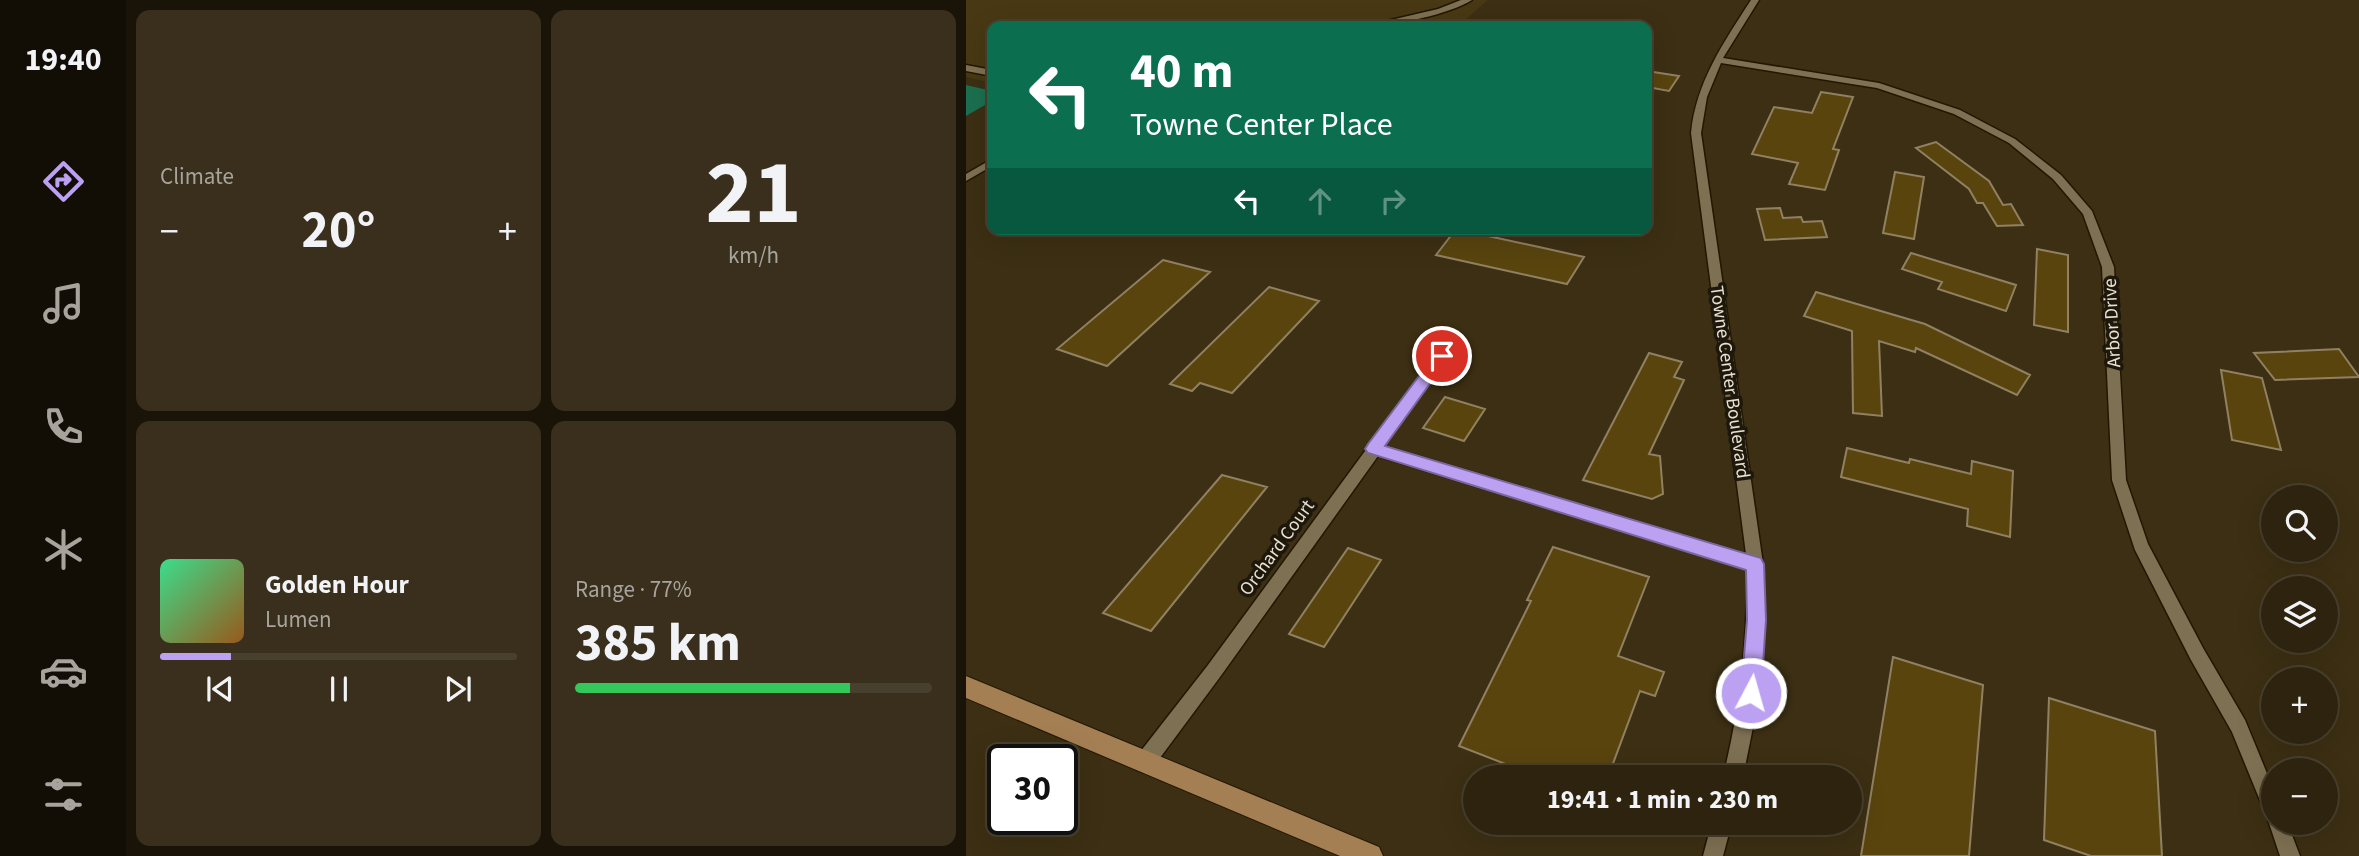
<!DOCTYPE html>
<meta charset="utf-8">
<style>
:root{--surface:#2d230e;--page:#392f1c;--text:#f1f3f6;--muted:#a7a49e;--line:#48402e;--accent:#bca0f2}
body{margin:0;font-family:"Source Sans 3",sans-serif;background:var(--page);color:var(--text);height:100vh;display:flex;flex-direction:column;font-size:26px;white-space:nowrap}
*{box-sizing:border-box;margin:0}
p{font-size:23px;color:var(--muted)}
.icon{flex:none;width:38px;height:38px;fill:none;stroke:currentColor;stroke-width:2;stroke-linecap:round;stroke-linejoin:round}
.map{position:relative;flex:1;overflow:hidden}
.details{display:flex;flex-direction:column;gap:10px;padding:10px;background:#191308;width:840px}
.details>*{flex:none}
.guide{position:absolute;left:21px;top:21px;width:665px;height:214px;border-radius:14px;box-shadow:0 7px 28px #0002,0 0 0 2px var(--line);background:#0b6e4f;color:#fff;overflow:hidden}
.fabs{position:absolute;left:1295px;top:485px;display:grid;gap:14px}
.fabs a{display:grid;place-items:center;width:77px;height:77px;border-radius:50%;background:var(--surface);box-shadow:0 7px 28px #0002,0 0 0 2px var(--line);font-size:35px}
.speed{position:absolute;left:21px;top:744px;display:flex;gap:14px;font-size:35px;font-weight:700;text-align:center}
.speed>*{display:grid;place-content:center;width:91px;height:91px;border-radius:50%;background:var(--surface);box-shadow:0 7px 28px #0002,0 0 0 2px var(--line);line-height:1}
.speed .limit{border:4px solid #111;border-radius:10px;background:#fff;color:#111}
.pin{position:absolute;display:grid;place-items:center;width:60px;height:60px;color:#fff;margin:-30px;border:4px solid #fff;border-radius:50%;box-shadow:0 2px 7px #0007}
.me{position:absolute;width:77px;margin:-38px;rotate:6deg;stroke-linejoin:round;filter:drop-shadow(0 0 5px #0008)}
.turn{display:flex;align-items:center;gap:24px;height:147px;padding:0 28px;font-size:32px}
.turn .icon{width:91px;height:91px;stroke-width:2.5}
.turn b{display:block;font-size:49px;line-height:60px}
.lanes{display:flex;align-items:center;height:66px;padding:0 28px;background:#0003;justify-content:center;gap:35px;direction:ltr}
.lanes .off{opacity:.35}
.big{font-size:52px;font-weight:700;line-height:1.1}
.details .card{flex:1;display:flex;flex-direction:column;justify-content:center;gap:10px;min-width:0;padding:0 24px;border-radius:14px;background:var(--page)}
.details .dial{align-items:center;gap:0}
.dial b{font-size:91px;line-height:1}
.song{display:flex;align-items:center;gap:21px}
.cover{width:84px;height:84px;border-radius:10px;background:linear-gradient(135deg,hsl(150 70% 55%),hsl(30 70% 35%))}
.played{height:7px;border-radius:4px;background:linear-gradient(90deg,var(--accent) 20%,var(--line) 20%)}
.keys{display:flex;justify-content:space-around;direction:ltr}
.heat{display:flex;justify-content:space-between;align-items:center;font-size:38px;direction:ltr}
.charge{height:10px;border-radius:5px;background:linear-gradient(90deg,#34c759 77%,var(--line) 0)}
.details .tiles{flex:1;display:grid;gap:10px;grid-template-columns:repeat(2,1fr)}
.trip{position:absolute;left:497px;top:765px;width:399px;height:70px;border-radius:35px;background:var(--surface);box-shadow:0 7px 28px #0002,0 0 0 2px var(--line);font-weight:700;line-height:70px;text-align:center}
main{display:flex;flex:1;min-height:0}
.tab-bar{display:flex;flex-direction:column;width:126px;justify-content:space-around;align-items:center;background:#120e06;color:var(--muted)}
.tab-bar .icon{width:49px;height:49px}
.tab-bar .current{color:var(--accent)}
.tab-bar b{font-size:32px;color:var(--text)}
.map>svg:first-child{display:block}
.built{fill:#483914}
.forest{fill:#1c6f50}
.building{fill:#59440e;stroke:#908163;stroke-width:2}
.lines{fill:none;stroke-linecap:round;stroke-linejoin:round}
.street-casing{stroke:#231700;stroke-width:3}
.secondary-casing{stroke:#231700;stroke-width:2}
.street{fill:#7e7052;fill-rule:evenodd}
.secondary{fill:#a47f53;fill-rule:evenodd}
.route{fill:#bca0f2;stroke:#7a689d;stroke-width:2}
.labels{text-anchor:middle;stroke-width:7;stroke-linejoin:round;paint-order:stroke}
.street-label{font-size:19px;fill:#e9e1d1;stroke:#1e180c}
</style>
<main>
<nav class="tab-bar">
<b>19:40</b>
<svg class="icon current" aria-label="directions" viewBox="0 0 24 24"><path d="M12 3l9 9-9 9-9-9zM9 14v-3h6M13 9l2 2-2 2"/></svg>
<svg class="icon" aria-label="music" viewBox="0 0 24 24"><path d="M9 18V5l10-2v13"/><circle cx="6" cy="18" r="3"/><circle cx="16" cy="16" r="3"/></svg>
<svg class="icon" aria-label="phone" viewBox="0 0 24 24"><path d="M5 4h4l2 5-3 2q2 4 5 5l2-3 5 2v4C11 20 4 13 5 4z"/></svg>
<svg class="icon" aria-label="climate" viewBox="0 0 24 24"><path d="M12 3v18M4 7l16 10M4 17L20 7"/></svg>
<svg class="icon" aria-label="car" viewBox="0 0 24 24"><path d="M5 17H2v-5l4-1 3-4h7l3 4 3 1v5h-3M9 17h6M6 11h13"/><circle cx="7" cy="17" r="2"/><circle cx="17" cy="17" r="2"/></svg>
<svg class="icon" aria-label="filters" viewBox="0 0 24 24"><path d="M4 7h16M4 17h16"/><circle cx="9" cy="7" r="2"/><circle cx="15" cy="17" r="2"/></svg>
</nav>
<section class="details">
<div class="tiles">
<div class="card"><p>Climate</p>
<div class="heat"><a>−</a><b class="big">20°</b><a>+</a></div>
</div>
<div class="card dial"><b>21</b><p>km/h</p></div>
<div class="card">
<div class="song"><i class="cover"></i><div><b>Golden Hour</b><p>Lumen</p></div></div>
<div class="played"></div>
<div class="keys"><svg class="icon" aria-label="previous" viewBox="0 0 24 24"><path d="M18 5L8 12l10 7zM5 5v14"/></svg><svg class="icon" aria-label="pause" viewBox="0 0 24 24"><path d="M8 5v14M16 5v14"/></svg><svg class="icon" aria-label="next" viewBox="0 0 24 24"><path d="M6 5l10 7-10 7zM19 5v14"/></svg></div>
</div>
<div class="card"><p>Range · 77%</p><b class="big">385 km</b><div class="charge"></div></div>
</div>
</section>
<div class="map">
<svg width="1393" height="856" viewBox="0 0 1393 856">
<rect width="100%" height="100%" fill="#3c2f13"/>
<!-- built -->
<path class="built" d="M0 0H522L492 26H26V83L0 77Z"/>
<!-- forest -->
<path class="forest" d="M0 85 26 91V101L0 116Z"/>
<!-- building -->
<path class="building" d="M681 71 713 76 703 91 681 87Z
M855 92 887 97 867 149 873 150 859 190 823 184 832 163 786 154 808 107 846 113Z
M970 142 1023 181 1037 205 1045 204 1057 225 1031 226 1017 203H1011L1003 189 950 148Z
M929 172 958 177 948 239 917 233Z
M814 208 817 218 835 217 837 222 856 221 861 237 799 240 791 209Z
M490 229 573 247 618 257 601 284 470 255Z
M1071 249 1102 255V332L1068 325Z
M945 253 1050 285 1040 311 972 289 976 282 936 269Z
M197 260 244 272 141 366 91 349Z
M303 287 353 301 266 393 234 383 226 391 204 384Z
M850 292 959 324 1064 375 1051 395 950 348 949 352 913 341 916 416 887 413 886 331 838 316Z
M1373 349 1393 377 1309 380 1288 353Z
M683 353 716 362 708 377 718 380 683 454 694 456 697 494 686 499 617 480Z
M1255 370 1296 378 1315 450 1266 440Z
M479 397 519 409 498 441 457 428Z
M881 448 943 463 944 459 1005 474 1006 461 1047 471 1044 537 1001 526 1002 509 875 477Z
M256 475 301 487 185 631 137 613Z
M587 547 683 577 652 656 698 672 689 696 674 691 642 777H573L493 746 565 601 561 600Z
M382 548 415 560 358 647 323 634Z
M927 657 1017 685 1003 856H895Z
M1083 698 1189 731 1196 856H1125L1078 840Z"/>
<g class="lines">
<defs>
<path id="street" d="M495 0H506C484 14 425 27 399 26L472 9Z
M785 0H793L757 58 913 83 994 110 1049 139 1095 175 1126 211 1148 267 1160 480 1182 544 1237 648 1279 720 1307 788V822H1321L1334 856H1314L1302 820 1266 732 1225 660 1169 550 1146 480 1136 267 1117 214 1087 179 1043 143 988 114 911 88 755 63 741 97 735 133 797 564 795 672 788 722 777 777H757C774 708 782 640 781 569L412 456 254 677 185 770 178 772 171 770 169 763 171 756 242 665 471 353H481L482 356 418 446 780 554 725 133C730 82 758 42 785 0Z
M0 65 26 70V76L0 71Z
M26 159V166L0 181V174Z
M746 822H766L757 856H737Z"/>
<path id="secondary" d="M0 676 413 847 417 856H374L0 698Z"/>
</defs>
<!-- street casing -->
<use href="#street" class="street-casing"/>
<!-- secondary casing -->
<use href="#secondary" class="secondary-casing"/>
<!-- street -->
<use href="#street" class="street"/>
<!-- secondary -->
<use href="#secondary" class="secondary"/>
</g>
<!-- route -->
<path class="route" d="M476 350 483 356 481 360 419 446 795 558 798 564 800 620 795 693 792 700 785 703 778 700 775 693 781 620 780 570 402 453 399 449 402 444 471 352Z"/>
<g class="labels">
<!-- street labels -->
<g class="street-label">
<text transform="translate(1145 323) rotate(-93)" y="7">Arbor Drive</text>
<text transform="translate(765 382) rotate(82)" y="7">Towne Center Boulevard</text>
<text transform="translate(310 547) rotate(-54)" y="7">Orchard Court</text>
</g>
</g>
</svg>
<div class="fabs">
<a><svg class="icon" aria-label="search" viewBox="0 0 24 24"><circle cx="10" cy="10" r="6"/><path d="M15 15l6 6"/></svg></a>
<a><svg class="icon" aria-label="layers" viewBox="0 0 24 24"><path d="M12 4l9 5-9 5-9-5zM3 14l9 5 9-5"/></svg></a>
<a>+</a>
<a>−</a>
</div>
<div class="speed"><div class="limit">30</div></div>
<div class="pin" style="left:476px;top:356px;background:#d93025"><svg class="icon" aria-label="arrive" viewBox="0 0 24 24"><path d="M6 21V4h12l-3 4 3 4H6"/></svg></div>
<svg class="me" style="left:785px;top:693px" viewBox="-20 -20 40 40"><circle r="17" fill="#bca0f2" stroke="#fff" stroke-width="3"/><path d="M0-11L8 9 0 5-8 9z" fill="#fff"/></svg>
<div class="trip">19:41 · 1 min · 230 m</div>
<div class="guide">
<div class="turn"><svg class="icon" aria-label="left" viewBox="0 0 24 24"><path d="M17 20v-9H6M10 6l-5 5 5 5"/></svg><div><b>40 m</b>Towne Center Place</div></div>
<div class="lanes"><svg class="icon" aria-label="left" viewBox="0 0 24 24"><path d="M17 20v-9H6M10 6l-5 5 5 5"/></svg><svg class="icon off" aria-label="ahead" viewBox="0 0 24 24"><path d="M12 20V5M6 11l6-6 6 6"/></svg><svg class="icon off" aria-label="right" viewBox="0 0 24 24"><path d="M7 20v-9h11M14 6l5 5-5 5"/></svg></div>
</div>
</div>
</main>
